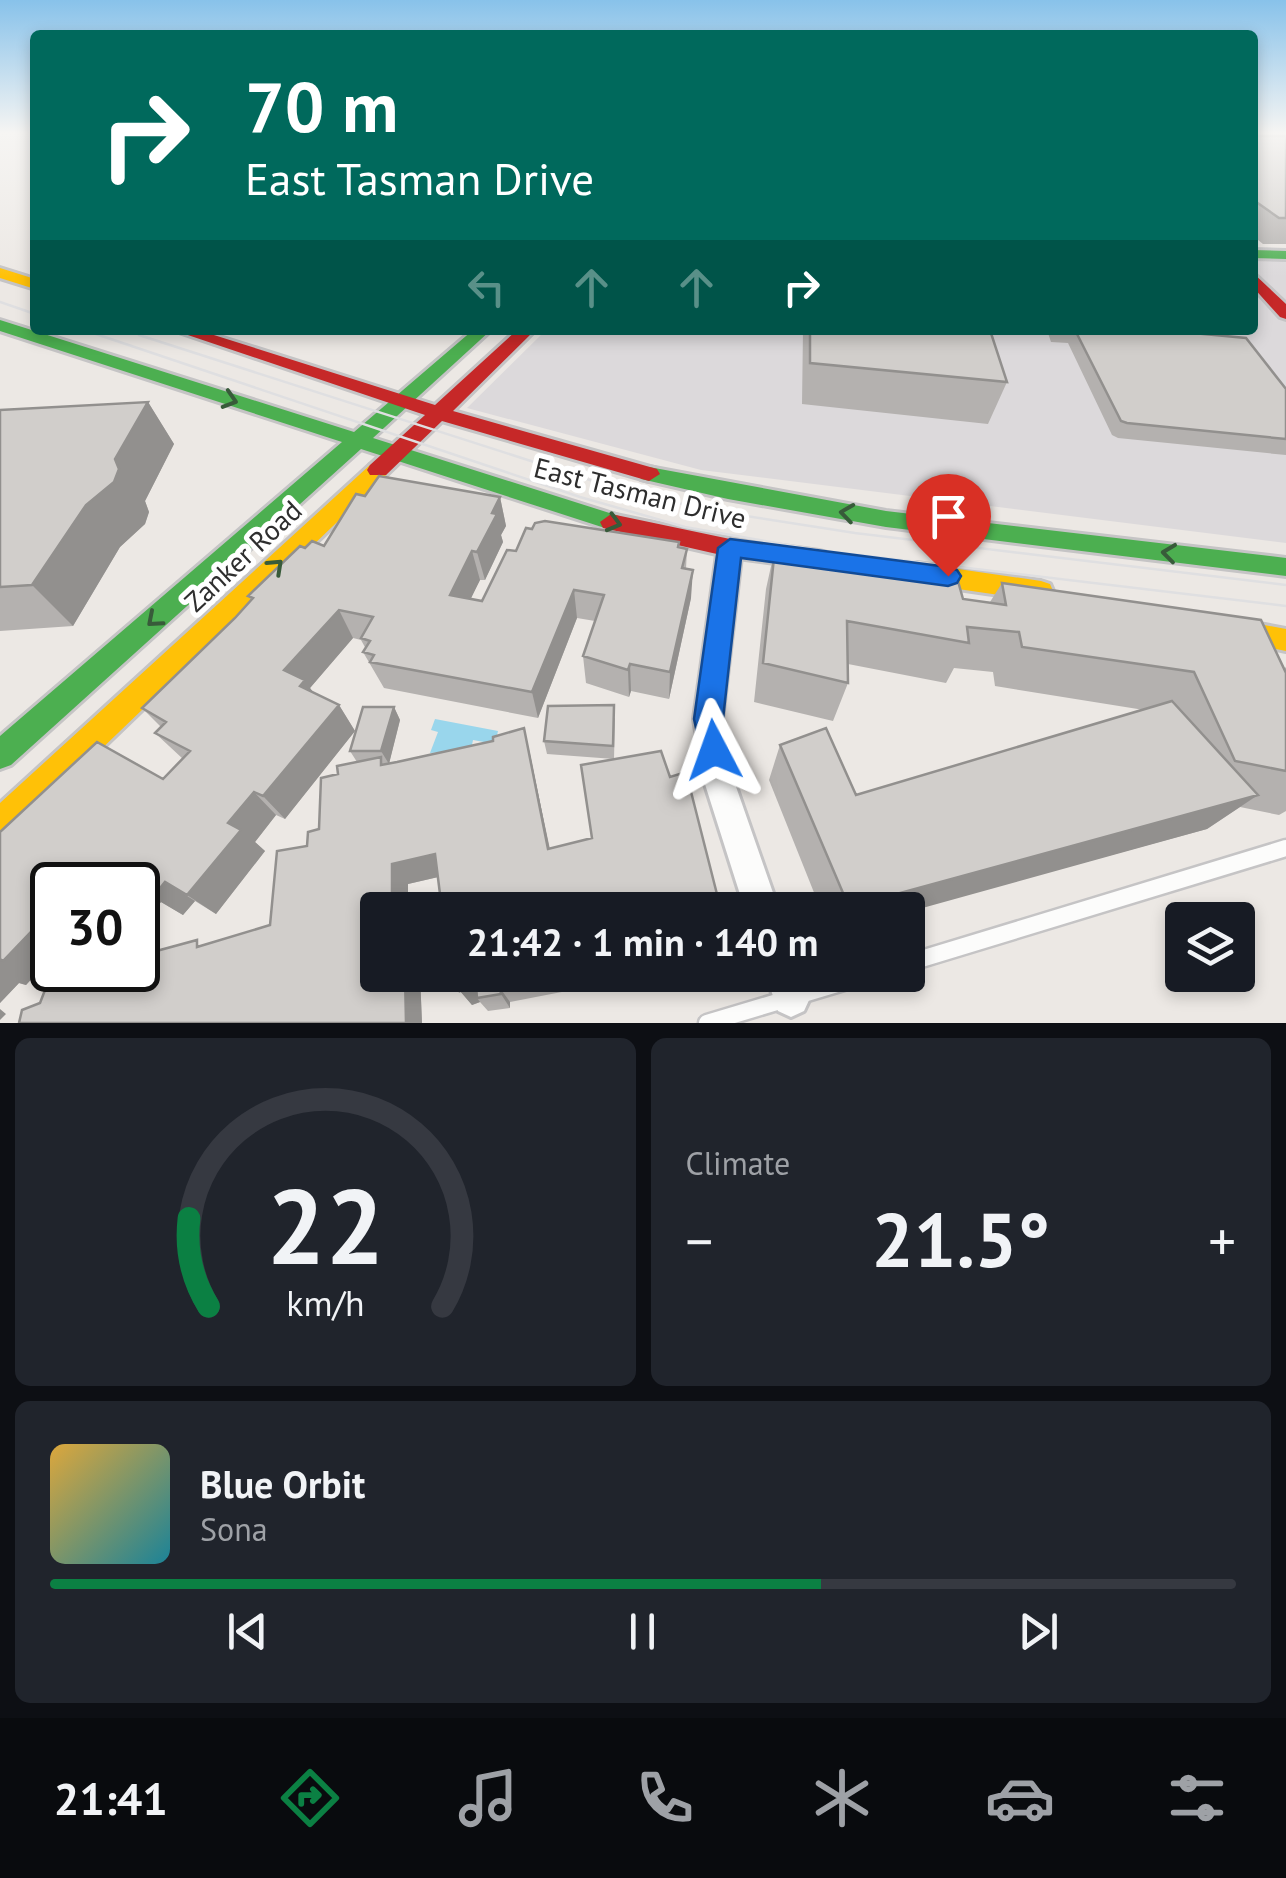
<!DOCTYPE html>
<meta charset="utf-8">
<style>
:root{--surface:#171b24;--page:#20242c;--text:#f1f3f6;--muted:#9ea1a6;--line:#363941;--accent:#0b8043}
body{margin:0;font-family:"PT Sans",sans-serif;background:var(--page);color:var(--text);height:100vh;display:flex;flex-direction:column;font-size:38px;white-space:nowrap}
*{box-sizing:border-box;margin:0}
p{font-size:32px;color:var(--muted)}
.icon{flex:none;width:55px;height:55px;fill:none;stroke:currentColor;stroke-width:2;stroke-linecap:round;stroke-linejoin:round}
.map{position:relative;height:1023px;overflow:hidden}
.details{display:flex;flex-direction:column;gap:15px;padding:15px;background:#0d0f14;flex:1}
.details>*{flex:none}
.guide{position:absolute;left:30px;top:30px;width:1228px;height:305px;border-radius:10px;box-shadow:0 5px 15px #0003;background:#00695c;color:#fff;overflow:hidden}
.controls{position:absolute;left:1165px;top:902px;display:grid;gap:20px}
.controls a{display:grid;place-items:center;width:90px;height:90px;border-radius:10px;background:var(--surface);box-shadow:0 5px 15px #0003;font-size:50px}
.speed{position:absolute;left:30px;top:862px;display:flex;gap:20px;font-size:50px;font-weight:700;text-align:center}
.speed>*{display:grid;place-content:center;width:130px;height:130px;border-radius:50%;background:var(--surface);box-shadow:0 5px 15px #0003;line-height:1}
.speed .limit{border:5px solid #111;border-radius:15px;background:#fff;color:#111}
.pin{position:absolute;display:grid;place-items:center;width:85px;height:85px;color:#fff;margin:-102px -42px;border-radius:50% 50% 50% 0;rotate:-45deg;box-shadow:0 0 10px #0007}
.pin .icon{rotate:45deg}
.me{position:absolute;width:110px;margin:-55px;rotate:356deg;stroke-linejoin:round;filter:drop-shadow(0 0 8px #0008)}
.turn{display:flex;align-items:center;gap:35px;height:210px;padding:0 50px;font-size:45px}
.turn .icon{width:130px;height:130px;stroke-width:2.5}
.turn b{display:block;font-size:70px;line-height:85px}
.lanes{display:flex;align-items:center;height:95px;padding:0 50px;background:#0003;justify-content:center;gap:50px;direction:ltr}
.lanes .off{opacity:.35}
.big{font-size:75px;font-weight:800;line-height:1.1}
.details .card{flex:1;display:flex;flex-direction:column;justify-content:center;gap:15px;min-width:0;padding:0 35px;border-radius:15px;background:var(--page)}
.details .dial{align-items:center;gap:0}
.dial svg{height:260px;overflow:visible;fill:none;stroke:var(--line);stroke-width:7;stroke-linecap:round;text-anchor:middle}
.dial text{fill:var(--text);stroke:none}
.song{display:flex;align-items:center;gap:30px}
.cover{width:120px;height:120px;border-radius:15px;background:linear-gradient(135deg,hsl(40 70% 55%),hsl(190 70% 35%))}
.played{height:10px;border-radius:5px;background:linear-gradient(90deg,var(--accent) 65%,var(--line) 65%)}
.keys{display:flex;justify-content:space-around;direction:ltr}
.heat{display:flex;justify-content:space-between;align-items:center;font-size:55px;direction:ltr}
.details .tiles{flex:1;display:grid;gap:15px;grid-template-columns:1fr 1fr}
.card:last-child{grid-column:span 2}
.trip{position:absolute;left:360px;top:892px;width:565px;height:100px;border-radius:10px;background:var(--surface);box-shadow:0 5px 15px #0003;font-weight:800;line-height:100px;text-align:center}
.tab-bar{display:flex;height:160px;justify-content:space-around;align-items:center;background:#090b0e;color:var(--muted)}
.tab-bar .icon{width:70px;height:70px}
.tab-bar .current{color:var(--accent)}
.tab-bar b{font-size:45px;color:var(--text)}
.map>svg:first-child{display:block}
.industrial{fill:#dcd9db}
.water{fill:#99d6ec}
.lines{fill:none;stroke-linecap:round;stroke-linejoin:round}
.lane-casing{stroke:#c5c4c5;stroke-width:21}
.street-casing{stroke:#c5c4c5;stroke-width:6}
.fast-casing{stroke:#c5c4c5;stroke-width:6}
.slow-casing{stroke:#c5c4c5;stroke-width:6}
.jam-casing{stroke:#c5c4c5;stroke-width:6}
.lane{stroke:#fcfcfb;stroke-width:16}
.street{fill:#fcfcfb;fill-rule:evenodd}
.fast{fill:#4caf50;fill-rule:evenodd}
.slow{fill:#ffc107;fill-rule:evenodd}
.jam{fill:#c62828;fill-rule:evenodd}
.tram{stroke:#dfdfe1;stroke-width:2.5}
.wall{fill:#b4b1af}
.shaded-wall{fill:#92908e}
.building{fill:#d1cecb;stroke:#92908e;stroke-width:2.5}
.oneway{stroke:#385b3a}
.route{fill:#1a73e8;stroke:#114b97;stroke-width:2.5}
.labels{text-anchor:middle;stroke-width:10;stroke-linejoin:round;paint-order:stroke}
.street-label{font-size:28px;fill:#2e2e2e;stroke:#fff}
</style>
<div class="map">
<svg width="1286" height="1023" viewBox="0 0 1286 1023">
<rect width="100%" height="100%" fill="#ece8e4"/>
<!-- industrial -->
<path class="industrial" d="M1253 260 1286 261V543L701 470 467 408 546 330H1252Z"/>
<!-- water -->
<path class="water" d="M435 719 498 731 495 744 473 740 471 750 430 753 438 732 431 730Z"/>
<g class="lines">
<defs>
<path id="lane" d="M908 963 1286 848
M707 1023 867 975"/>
<path id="street" d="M730 539 738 542 742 548 722 719 734 781 779 910H745L704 781 694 719 718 548 722 542Z
M766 975H802L810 998 804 1011 791 1017 778 1011Z"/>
<path id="fast" d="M1252 250 1286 251V259L1252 258Z
M0 320 354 432 473 330H491L373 438 619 516 622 522 611 530 361 449 11 765 0 769V736L342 442 0 331Z
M649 467 886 511 1286 558V576L886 527 728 499 641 479 638 474 641 469Z"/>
<path id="slow" d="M0 268 35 279V289L0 278Z
M378 463 389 470 386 475 11 836 0 841V803L370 465Z
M917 563 1041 581 1050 584 1053 591 1050 598 1041 601 917 583 908 580 905 573 908 566Z
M1227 618 1286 629V651L1218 637 1214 629 1218 621Z"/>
<path id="jam" d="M1252 272 1286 304V319L1280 317 1252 286Z
M173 330H198L435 405 517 330H535L453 411 657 469 660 474 649 481 442 421 386 475H370L367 470 370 465 425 415Z
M611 514 730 539 819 551 827 553 831 560 827 567 819 569 730 557 603 528 600 522Z"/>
</defs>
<!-- lane casing -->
<use href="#lane" class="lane-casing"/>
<!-- street casing -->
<use href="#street" class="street-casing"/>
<!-- fast casing -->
<use href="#fast" class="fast-casing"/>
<!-- slow casing -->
<use href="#slow" class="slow-casing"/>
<!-- jam casing -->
<use href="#jam" class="jam-casing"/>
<!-- lane -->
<use href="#lane" class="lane"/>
<!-- street -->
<use href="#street" class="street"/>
<!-- fast -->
<use href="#fast" class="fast"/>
<!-- slow -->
<use href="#slow" class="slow"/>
<!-- jam -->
<use href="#jam" class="jam"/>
<!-- tram -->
<path class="tram" d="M0 302 35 314
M84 330 580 497 685 527 817 550 1286 606
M139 335 590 480 701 509 855 533 1286 585"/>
</g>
<!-- wall -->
<path class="wall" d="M1252 136H1286V244H1263L1252 235Z
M803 330H990L1007 382 988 424 802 404Z
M1047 330H1161L1286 389V455L1118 438 1112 435 1068 343 1051 342Z
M148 402 174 444 145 501 149 512 145 524 120 547 73 626 0 631V410Z
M365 496 500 497 506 526 501 535 503 542 485 580H480L470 599 482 601 516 551 679 542V548L687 549 686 569 691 598 669 699 631 691 629 697 586 683 583 656 595 621 577 618 538 718 384 688 363 652 366 649 361 640 353 638 310 688 314 693 339 705 355 731 285 819 276 815 255 842 265 851 216 914 195 901 183 915 161 902 138 928V885H52V969L46 977 36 974 26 985 19 983 0 1003V832L163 779 183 759 155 733 161 727 142 708 235 618 251 600 248 596 305 548 324 546Z
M775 548 963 599 990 602 1002 583 1284 669 1286 667V811L1279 815 1240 807 1207 829 908 910H821L769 780 780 745 856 795 1144 710 995 686 993 672 954 668 946 683 848 664V683L833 721 754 702 766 589Z
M394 707 400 720 389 763 493 741 524 728 550 849 592 838 670 777 721 910H442L438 877 408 884V910H378L420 975 422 1023H19L40 1003 92 975 102 979 128 972 205 944 270 925 307 846 319 829 338 774 357 762 350 751Z
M615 718 614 759 547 754 544 741Z
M459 975H617V977L602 980 603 984 510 1002V1008L488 1011 480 1002 472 1005 460 991Z"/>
<!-- shaded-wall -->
<path class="shaded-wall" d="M330 330H348L331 335Z
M148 402 174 444 145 501 149 512 145 524 120 547 73 626 32 585 86 505Z
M500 497 506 526 501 535 503 542 485 580 477 552 492 513Z
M472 551 480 580 459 623 450 595Z
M693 570 691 598 669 699 670 672Z
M574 590 577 618 538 718 532 692Z
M339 610 353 638 310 688 323 707 317 713 284 670Z
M630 664 631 691 629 697 628 670Z
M339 705 355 731 285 819 263 796Z
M394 707 400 720 389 764 381 751Z
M524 728 530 754 554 870 548 849Z
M254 792 276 815 255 842 265 851 216 914 187 895 228 823Z
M1258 795 1207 829 908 912V910H847L849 907Z
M435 854 447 875 408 884V910H392V864Z
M165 882 195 901 183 915 161 902 138 928V886Z
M52 898V969L46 977 36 974 26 985 19 983 0 1003V957Z
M405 975H420L422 1023H406Z
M476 986 477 998 480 1002 472 1005 460 991Z
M500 988 510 1002V1008L501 994Z
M0 1009 6 1014 0 1020Z"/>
<!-- building -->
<path class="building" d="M1252 136H1286V218H1279L1252 199Z
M810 330H990L1007 382 810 363Z
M1075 330H1161L1246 338 1286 389V439L1127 423 1121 421Z
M148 402 115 459 119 469 114 482 86 505 32 585 0 587V410Z
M379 476 500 497 492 513 497 514 477 552 472 551 450 595 482 601 507 550 516 551 526 528 532 529 535 523 545 521 679 542 678 547 687 549 682 568 693 570 670 672 630 664 628 670 583 656 604 595 574 590 532 692 370 662 374 655 363 652 370 641 361 638 373 617 339 610 284 670 305 680 300 686 339 705 263 796 254 792 228 823 241 830 187 895 165 882 153 897 138 887V885L129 881 126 885H52V898L40 911 46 916 3 961 0 959V832L97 742 163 779 190 751 155 733 166 722 142 708 235 618 253 598 248 596 300 546 305 548 312 541 324 546 356 494 365 496Z
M775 548 956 574 963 599 1006 605 1002 583 1261 620 1286 673V771L1235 761 1194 672 1022 647 1019 632 967 627 969 643 847 621 848 683 763 663Z
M1172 701 1258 795 849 907 780 745 826 728 856 795Z
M614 705 613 746 544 741 548 706Z
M363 707H394L381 751H350Z
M524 728 548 849 592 838 581 765 661 751 670 777 686 772 721 910H647L641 904 642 910H442L435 854 392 864V910H378V975H405L406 1023H19L22 1010 40 1003 45 990 92 975 91 982 128 972 129 970H138V956L197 940V947L270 925 277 851 307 846 308 832 319 829 321 778 338 774 337 766 381 757V765L397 762 493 741V737Z
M459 975H569L500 988 501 994 477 998 476 986 460 991Z"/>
<!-- one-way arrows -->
<defs><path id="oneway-chevron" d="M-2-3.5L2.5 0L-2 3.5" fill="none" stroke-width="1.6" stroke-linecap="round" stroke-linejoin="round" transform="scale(2.5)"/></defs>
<g class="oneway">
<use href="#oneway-chevron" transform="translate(230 400) rotate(17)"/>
<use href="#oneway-chevron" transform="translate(847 513) rotate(-172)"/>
<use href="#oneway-chevron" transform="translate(614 523) rotate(15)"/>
<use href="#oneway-chevron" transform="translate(1169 553) rotate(-173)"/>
<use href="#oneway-chevron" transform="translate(276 566) rotate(-43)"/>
<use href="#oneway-chevron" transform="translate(154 620) rotate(139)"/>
</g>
<!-- sky -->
<linearGradient id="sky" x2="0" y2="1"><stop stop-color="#88c2ea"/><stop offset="0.48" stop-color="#f6f5f3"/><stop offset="1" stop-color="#f6f5f3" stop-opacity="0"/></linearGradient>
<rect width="1286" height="277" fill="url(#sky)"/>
<!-- route -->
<path class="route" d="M730 539 948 567 957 570 961 576 957 583 948 586 741 558 723 719 729 750 724 760 714 764 703 760 694 719 718 548Z"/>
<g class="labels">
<!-- street labels -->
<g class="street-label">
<text transform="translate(640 493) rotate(14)" y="10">East Tasman Drive</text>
<text transform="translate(243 556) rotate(-43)" y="10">Zanker Road</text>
</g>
</g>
</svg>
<div class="controls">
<a><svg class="icon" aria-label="layers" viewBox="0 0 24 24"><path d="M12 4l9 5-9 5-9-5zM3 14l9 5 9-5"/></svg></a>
</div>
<div class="speed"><div class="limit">30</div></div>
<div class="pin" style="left:948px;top:576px;background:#d93025"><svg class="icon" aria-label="arrive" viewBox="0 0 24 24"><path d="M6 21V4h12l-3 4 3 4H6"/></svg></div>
<svg class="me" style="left:714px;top:750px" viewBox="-20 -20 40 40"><path d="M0-17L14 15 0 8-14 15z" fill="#1a73e8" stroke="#fff" stroke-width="4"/></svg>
<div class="trip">21:42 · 1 min · 140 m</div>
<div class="guide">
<div class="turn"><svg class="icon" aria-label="right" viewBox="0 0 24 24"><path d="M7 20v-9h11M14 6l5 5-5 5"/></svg><div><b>70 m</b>East Tasman Drive</div></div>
<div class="lanes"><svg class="icon off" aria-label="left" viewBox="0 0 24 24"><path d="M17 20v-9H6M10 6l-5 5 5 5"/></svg><svg class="icon off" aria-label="ahead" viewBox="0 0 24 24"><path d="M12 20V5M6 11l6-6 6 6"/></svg><svg class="icon off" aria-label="ahead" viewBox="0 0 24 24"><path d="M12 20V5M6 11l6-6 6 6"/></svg><svg class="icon" aria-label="right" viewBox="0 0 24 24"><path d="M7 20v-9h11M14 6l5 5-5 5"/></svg></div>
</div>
</div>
<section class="details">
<div class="tiles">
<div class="card dial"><svg viewBox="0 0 100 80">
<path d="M14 69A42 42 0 1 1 86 69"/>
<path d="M14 69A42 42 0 0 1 8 42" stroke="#0b8043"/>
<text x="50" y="56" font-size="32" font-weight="700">22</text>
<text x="50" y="72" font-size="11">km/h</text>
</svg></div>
<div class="card"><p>Climate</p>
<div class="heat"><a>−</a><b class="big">21.5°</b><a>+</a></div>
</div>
<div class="card">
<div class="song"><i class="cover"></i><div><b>Blue Orbit</b><p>Sona</p></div></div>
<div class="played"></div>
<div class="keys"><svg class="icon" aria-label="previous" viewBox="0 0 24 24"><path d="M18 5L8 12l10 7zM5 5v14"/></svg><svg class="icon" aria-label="pause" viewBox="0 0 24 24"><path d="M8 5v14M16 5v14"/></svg><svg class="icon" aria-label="next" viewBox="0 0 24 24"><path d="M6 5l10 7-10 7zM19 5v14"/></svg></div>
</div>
</div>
</section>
<nav class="tab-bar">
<b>21:41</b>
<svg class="icon current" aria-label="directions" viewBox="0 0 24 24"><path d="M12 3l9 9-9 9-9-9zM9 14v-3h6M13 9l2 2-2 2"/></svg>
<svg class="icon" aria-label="music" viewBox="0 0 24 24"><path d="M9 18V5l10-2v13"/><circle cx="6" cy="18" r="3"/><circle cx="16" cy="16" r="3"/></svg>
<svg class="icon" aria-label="phone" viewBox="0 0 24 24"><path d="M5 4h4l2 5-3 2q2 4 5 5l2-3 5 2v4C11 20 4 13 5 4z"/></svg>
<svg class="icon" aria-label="climate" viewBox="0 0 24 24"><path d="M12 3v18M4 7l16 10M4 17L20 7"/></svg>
<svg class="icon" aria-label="car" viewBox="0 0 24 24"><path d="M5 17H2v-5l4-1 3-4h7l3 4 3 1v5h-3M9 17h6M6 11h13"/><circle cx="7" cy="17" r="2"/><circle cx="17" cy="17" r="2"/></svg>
<svg class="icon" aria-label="filters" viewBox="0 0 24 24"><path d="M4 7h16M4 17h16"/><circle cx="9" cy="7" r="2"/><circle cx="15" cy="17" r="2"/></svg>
</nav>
